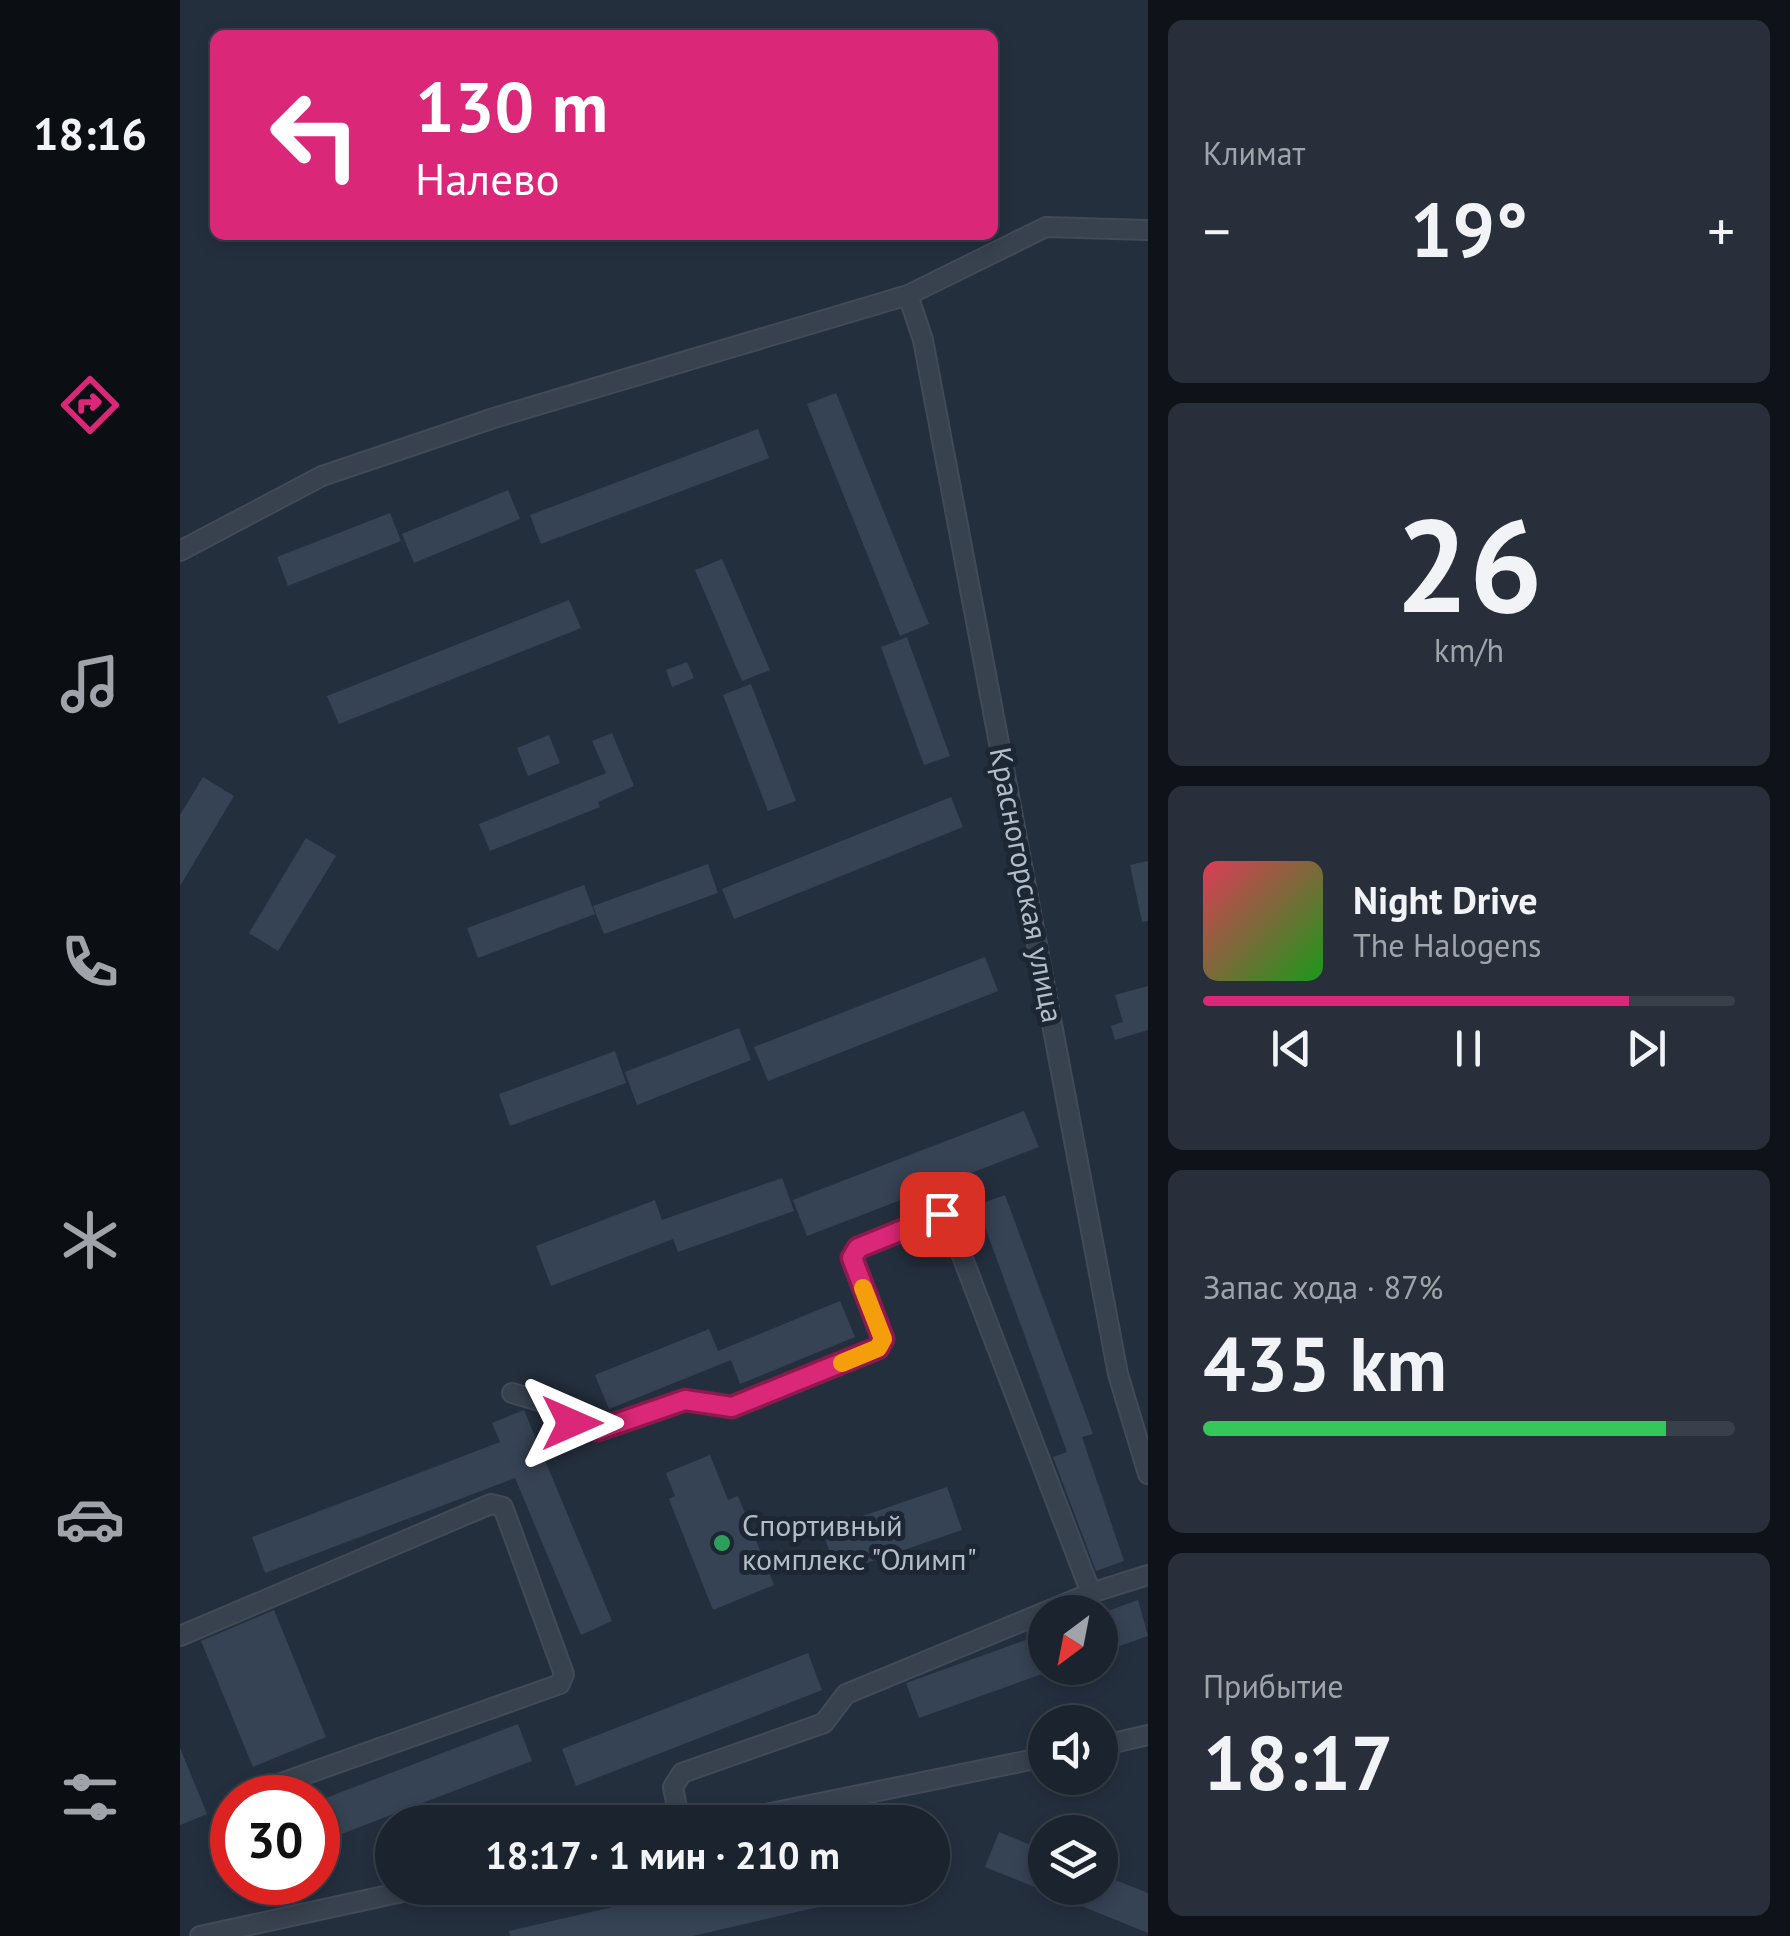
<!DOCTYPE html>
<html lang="ru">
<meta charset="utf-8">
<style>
:root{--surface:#1b232e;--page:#282f3a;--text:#f1f3f6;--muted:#a0a4aa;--line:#39404a;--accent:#db2777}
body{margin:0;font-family:"PT Sans",sans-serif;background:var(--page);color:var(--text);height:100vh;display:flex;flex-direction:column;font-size:38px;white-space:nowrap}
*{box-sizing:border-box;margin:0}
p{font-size:32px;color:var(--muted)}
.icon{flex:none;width:55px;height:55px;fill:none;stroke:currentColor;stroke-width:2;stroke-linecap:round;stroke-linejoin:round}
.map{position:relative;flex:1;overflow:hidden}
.drawer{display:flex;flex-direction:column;gap:20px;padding:20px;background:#0f1319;width:642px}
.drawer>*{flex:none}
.top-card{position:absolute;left:30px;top:30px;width:788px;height:210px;border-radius:15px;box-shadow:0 5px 15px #0003,0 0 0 2px var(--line);background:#db2777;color:#fff;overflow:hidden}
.needle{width:65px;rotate:212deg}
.buttons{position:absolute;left:848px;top:1595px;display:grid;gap:20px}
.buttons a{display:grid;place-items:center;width:90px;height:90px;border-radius:50%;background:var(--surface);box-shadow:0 5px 15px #0003,0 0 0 2px var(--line);font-size:50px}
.speed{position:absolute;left:30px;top:1775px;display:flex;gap:20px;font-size:50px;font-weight:700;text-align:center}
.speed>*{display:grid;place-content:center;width:130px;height:130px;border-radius:50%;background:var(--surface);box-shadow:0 5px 15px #0003,0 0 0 2px var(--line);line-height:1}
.speed .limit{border:15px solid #d22;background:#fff;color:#111}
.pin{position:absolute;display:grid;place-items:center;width:85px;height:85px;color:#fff;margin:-42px;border-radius:20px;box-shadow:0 5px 15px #0006}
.me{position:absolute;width:110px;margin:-55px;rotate:90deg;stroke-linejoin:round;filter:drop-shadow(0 0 8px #0008)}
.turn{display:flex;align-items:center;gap:35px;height:210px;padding:0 40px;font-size:45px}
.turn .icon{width:130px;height:130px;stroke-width:2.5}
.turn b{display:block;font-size:70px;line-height:85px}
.big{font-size:75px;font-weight:800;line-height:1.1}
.drawer .tile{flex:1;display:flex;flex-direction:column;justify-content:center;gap:15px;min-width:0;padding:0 35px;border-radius:15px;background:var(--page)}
.drawer .dial{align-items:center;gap:0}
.dial b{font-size:130px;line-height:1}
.song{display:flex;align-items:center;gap:30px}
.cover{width:120px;height:120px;border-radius:15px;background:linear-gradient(135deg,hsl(350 70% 55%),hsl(120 70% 35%))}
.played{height:10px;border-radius:5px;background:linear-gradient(90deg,var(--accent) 80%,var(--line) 80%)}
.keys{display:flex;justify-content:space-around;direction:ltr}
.heat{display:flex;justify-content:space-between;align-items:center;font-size:55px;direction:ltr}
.charge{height:15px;border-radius:8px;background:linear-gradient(90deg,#34c759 87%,var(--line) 0)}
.trip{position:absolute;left:195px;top:1805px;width:575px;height:100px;border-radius:50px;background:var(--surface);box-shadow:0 5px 15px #0003,0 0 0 2px var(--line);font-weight:800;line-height:100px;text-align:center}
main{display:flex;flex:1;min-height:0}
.menu{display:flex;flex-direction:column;width:180px;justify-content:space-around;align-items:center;background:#0b0e12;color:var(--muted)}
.menu .icon{width:70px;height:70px}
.menu .active{color:var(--accent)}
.menu b{font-size:45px;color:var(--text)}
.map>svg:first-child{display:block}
.building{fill:#364354}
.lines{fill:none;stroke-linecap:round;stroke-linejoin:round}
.minor-casing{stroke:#414a57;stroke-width:22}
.minor{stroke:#38414e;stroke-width:18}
.route-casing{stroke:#8e194d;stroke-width:25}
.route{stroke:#db2777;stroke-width:18}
.slow{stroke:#f59e0b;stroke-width:18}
.leisure-dot{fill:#2e9e5b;stroke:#1d2633;stroke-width:4}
.labels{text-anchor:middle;stroke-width:10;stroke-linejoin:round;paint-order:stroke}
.street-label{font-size:30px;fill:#b4bcc9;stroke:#1d2633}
.poi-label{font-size:30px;fill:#b4bcc9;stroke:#1d2633;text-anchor:start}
</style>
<main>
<nav class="menu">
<b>18:16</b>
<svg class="icon active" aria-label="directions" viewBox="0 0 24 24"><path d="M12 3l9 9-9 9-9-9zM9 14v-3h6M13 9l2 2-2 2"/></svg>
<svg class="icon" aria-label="music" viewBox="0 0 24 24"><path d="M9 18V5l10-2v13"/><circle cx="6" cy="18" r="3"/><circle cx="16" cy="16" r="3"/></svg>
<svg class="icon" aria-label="phone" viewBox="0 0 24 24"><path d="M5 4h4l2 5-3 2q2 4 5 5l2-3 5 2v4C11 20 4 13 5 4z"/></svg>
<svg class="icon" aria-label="climate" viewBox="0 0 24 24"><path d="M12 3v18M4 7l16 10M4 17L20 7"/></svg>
<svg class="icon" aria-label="car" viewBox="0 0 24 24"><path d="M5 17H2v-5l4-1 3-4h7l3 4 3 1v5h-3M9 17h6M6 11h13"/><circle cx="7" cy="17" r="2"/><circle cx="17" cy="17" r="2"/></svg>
<svg class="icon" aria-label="filters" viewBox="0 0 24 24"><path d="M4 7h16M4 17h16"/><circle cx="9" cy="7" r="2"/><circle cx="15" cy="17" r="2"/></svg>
</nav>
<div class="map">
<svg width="968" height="1936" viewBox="0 0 968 1936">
<rect width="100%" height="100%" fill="#242f3e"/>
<!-- building -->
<path class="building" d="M656 393 749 624 720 636 627 404Z
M578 429 589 458 361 544 350 515Z
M328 490 340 519 234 563 222 534Z
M210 513 221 541 108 586 97 557Z
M542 559 590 670 562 681 515 570Z
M389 600 401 628 159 724 147 696Z
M727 637 770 756 744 765 701 647Z
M507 662 514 678 492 687 486 670Z
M571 684 616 801 588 811 543 695Z
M432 733 454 786 418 802 420 807 310 851 299 824 426 773 412 741Z
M369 735 380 763 348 776 337 748Z
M23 777 54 796 0 886V815Z
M771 797 783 827 554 919 542 889Z
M126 838 156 856 98 951 69 933Z
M968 861V921L962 922 950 865Z
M528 864 538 893 424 934 413 906Z
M404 885 415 914 298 958 287 928Z
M805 957 818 991 588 1081 574 1047Z
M968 986V1030L935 1040 931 1026 943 1022 935 995Z
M559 1028 571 1060 457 1105 445 1072Z
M435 1051 446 1083 330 1126 319 1094Z
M844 1111 859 1147 627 1236 613 1200Z
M602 1178 614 1211 498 1252 493 1239 371 1286 356 1246 475 1200 482 1220Z
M825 1195 913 1434 902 1437 944 1561 916 1571 873 1457 887 1452 797 1205Z
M660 1301 675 1337 560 1384 551 1360 429 1409 415 1375 529 1329 538 1351Z
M344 1410 432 1621 401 1635 335 1478 85 1573 72 1537 320 1442 312 1423Z
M530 1455 548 1500 558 1496 594 1585 533 1610 489 1499 495 1496 486 1473Z
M767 1487 782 1530 657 1573 642 1530Z
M958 1600 968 1636 920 1653V1614Z
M94 1610 146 1737 73 1767 21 1641Z
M865 1633V1673L739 1718 726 1683Z
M628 1653 642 1690 396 1786 382 1749Z
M338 1724 352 1761 138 1843V1801Z
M0 1748 27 1814 0 1825Z
M819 1832 865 1851V1888H920V1874L968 1893V1933L805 1867Z
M515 1888H702L703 1892 513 1936H330L329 1931Z"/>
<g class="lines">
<defs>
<path id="minor" d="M728 295 743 340 938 1374 968 1474
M0 551 142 476 314 418 728 295 866 227 968 230
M332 1393 365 1403 392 1423 419 1430 505 1400 552 1407 699 1348 703 1339 672 1258 677 1248 762 1215 769 1222 911 1593 968 1575
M0 1636 311 1504 323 1507 384 1674 380 1684 59 1798
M920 1746 968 1735
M500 1822 493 1787 502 1773 644 1723 666 1694 911 1593
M547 1822 865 1757
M20 1936 241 1888"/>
</defs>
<!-- minor casing -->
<use href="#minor" class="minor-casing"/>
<!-- minor -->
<use href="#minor" class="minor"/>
</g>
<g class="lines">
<defs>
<path id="route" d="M392 1423 418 1430 505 1400 552 1407 698 1348 703 1339 672 1258 678 1248 762 1214"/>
</defs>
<!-- route casing -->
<use href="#route" class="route-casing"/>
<!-- route -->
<use href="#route" class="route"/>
<!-- slow -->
<path class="slow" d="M662 1363 698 1348 703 1339 683 1288"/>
</g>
<!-- markers -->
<circle class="leisure-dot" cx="542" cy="1543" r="10"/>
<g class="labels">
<!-- street labels -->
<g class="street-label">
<text transform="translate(846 885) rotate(79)" y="10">Красногорская улица</text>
</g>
<!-- poi labels -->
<g class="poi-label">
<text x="562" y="1536">Спортивный<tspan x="562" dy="34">комплекс "Олимп"</tspan></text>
</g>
</g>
</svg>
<div class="buttons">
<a><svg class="needle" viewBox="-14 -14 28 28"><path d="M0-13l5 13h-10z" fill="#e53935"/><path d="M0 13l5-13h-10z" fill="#a0a4aa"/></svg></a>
<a><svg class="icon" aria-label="sound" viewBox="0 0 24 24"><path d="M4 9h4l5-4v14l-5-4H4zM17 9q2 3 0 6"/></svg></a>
<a><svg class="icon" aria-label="layers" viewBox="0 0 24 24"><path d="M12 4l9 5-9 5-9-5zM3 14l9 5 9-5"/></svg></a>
</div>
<div class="speed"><div class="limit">30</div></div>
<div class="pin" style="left:762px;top:1214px;background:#d93025"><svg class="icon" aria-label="arrive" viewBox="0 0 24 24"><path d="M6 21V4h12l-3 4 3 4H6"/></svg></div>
<svg class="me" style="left:392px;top:1423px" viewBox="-20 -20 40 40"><path d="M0-17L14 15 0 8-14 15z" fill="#db2777" stroke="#fff" stroke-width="4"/></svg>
<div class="trip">18:17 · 1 мин · 210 m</div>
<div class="top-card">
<div class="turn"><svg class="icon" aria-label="left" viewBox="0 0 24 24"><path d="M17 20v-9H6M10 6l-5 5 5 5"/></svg><div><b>130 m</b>Налево</div></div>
</div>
</div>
<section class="drawer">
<div class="tile"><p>Климат</p>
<div class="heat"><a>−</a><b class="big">19°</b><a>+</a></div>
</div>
<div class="tile dial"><b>26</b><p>km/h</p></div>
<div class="tile">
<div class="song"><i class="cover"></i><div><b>Night Drive</b><p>The Halogens</p></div></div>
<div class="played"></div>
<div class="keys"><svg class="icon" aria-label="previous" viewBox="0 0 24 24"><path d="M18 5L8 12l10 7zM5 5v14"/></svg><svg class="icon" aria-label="pause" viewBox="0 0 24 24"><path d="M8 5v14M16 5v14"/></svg><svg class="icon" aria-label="next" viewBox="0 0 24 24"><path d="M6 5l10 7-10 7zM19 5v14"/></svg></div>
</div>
<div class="tile"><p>Запас хода · 87%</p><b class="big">435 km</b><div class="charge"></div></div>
<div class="tile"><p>Прибытие</p><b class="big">18:17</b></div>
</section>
</main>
